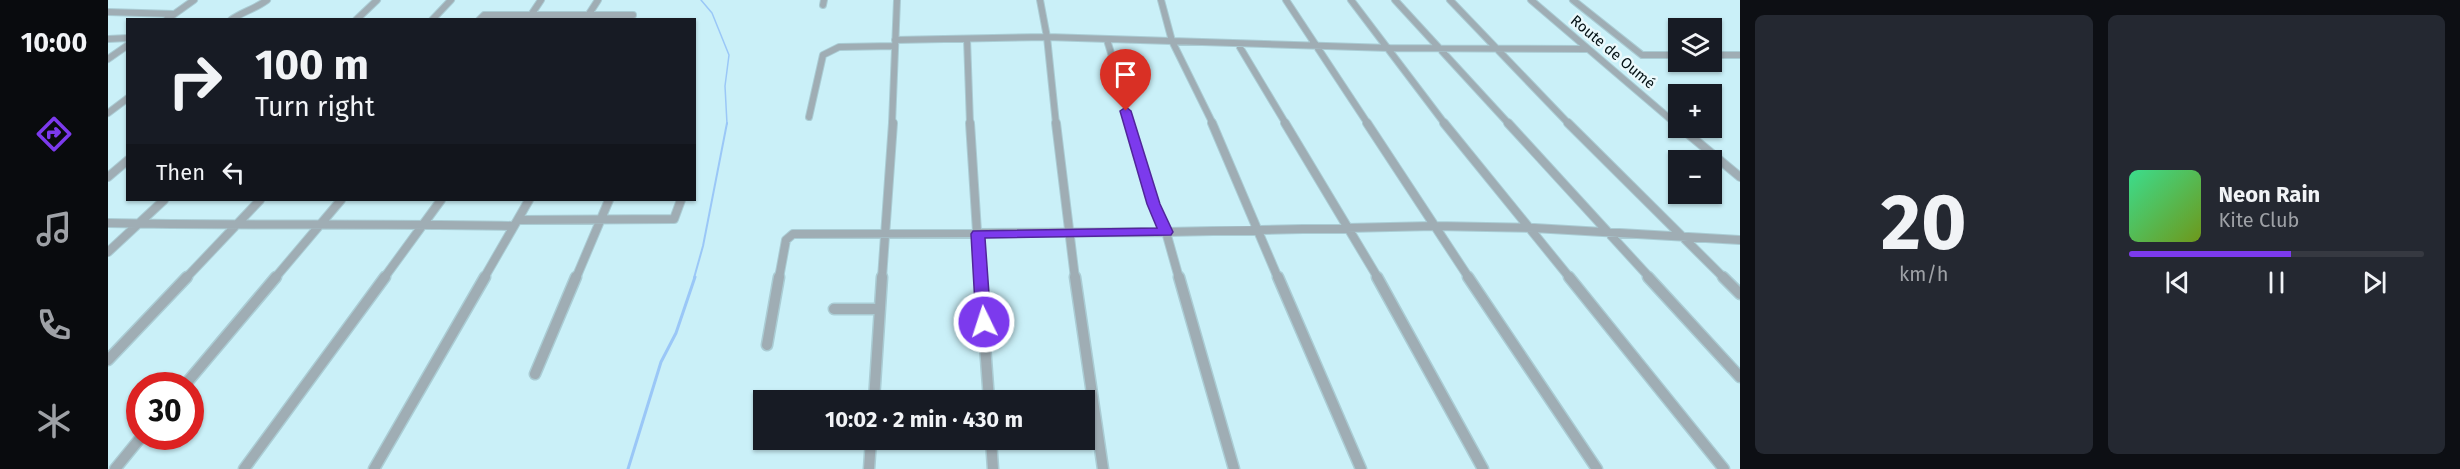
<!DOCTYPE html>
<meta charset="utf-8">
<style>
:root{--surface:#171b24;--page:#242831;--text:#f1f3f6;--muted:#9ea1a6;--line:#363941;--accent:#7c3aed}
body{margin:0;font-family:"Fira Sans",sans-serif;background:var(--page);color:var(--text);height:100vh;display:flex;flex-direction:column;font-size:22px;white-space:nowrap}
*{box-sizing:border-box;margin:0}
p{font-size:20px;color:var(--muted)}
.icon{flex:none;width:33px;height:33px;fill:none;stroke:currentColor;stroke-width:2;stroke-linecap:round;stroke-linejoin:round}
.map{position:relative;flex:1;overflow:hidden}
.side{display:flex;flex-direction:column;gap:15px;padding:15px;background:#0d0f14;width:720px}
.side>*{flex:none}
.banner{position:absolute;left:18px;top:18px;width:570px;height:183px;border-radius:0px;box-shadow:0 2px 4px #0004;background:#171b24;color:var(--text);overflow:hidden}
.controls{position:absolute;left:1560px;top:18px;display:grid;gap:12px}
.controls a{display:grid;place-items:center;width:54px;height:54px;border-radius:0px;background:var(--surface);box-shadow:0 2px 4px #0004;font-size:30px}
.speed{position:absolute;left:18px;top:372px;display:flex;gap:12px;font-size:30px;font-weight:700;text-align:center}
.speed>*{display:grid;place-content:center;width:78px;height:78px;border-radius:50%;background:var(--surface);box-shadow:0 2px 4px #0004;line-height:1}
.speed .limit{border:9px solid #d22;background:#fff;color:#111}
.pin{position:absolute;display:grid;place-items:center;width:51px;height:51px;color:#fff;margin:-62px -26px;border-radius:50% 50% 50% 0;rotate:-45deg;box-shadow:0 0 6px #0007}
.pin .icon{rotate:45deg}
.me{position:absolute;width:66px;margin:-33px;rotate:356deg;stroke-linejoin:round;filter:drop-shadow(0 0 4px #0008)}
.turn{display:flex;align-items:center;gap:21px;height:126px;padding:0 30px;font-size:27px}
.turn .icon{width:78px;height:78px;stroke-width:2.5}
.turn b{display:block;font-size:42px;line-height:51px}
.then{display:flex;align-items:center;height:57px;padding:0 30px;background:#0003;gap:12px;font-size:22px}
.side .widget{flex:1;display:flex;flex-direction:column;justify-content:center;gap:9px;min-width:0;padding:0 21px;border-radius:9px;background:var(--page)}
.side .dial{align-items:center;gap:0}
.dial b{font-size:78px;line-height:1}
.song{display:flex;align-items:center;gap:18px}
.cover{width:72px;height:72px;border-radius:9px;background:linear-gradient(135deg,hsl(150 70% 55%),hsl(80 70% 35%))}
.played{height:6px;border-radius:3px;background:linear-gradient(90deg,var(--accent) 55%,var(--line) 55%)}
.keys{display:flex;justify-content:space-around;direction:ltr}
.side .tiles{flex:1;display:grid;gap:15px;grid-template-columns:repeat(2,1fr)}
.trip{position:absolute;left:645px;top:390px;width:342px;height:60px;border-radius:0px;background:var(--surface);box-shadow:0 2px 4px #0004;font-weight:700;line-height:60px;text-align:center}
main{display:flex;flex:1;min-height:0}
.tab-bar{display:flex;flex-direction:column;width:108px;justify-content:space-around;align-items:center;background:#090b0e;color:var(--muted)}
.tab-bar .icon{width:42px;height:42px}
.tab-bar .active{color:var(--accent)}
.tab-bar b{font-size:27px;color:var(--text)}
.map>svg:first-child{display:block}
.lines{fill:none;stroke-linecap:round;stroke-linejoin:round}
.stream-far2{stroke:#9ac7f7;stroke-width:1.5}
.stream-far1{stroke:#9ac7f7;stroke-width:2}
.stream{stroke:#9ac7f7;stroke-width:3}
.minor-far2-casing{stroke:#aaccd4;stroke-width:8}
.minor-far1-casing{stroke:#aaccd4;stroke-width:10}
.minor-casing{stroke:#aaccd4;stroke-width:13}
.minor-far2{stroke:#9fadb4;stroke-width:6}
.minor-far1{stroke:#9fadb4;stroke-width:8}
.minor{stroke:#9fadb4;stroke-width:10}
.route{fill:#7c3aed;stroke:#51269a;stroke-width:1.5}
.labels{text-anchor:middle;stroke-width:5;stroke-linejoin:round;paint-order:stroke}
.far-street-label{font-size:15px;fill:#051215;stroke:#eaf9fc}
</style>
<main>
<nav class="tab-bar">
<b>10:00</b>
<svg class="icon active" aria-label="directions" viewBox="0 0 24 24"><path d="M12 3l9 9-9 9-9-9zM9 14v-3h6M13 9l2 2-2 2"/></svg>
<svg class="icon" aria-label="music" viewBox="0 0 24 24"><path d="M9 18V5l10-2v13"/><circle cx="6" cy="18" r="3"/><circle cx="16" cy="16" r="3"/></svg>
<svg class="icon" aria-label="phone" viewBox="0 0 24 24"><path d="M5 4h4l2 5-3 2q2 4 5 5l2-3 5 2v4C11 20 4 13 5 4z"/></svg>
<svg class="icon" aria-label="climate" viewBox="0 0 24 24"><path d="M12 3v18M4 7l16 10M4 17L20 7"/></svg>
</nav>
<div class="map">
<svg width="1632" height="469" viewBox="0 0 1632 469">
<rect width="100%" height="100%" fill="#caf0f8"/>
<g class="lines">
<!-- stream-far2 -->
<path class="stream-far2" d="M593 0 604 13 621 55 617 86 619 124"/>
<!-- stream-far1 -->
<path class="stream-far1" d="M586 278 595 246 619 123"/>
<!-- stream -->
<path class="stream" d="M520 469 553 362 568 333 587 277"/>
<defs>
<path id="minor-far2" d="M932 0 939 37 948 124
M1053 0 1064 41 1105 124
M1178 0 1260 124
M1243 0 1337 124
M1287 0 1401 124
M1342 0 1461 124
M1423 0 1568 124
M1465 0 1534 55H1570
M715 5 716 0
M0 12 66 14
M423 15 433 0
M479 17 490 0
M58 20 86 0
M123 20C134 12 147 9 159 0
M248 20 269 0
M324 20 343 0
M371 20 376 15H525
M0 39 20 38
M859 39 862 124
M787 40 939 37 1282 48 1480 49
M999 40 1015 92
M1130 44 1178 124
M1604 55H1632
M0 59 20 45
M1018 111 1022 124
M0 113 20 98
M701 117 715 55 731 47 786 46
M784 124 789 0"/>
<path id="minor-far1" d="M862 123 872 278
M948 123 967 278
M1021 123 1045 204 1058 232 1071 278
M1104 123 1170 278
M1177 123 1270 278
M1259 123 1361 278
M1336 123 1462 278
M1400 123 1542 278
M1460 123 1616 278
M1566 123 1570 126
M1573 128 1632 177
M0 177 20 160
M410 220 566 219 573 200
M0 223C135 226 271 223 406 226
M0 252 56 200
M78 278 152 200
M167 278 233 200
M276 278 333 200
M376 278 421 200
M468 278 501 200
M671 278 678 240 685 234 1058 232 1326 226 1426 228 1632 240
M774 278 785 123"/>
<path id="minor" d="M872 277 881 400
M967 277 995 469
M1071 277 1126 469
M1170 277 1253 469
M1269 277 1375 469
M1360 277 1489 469
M1461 277 1616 469
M1540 277 1632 377
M1615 277 1632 294
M726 309H772
M659 345 671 277
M0 360 79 277
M427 374 468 277
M76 386 168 277
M766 400 774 277
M883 440 885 469
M7 469 34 436
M136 469 277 277
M266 469 377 277
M761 469 763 440"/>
</defs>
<!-- minor-far2 casing -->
<use href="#minor-far2" class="minor-far2-casing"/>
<!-- minor-far1 casing -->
<use href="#minor-far1" class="minor-far1-casing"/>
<!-- minor casing -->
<use href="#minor" class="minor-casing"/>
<!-- minor-far2 -->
<use href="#minor-far2" class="minor-far2"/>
<!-- minor-far1 -->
<use href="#minor-far1" class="minor-far1"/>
<!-- minor -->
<use href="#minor" class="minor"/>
</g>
<!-- route -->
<path class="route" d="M1018 107 1023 111 1052 204 1065 232 1063 235 877 238 883 322 881 326H870L868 322 863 234 865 231 1049 228 1039 204 1012 111Z"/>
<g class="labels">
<!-- far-street labels -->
<g class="far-street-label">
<text transform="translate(1505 52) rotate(40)" y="5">Route de Oumé</text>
</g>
</g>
</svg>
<div class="controls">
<a><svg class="icon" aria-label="layers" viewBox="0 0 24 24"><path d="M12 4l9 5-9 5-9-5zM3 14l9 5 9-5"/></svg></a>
<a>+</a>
<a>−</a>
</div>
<div class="speed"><div class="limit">30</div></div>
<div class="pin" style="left:1018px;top:111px;background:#d93025"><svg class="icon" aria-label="arrive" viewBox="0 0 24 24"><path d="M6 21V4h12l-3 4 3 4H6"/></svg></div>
<svg class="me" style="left:876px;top:322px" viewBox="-20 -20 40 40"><circle r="17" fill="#7c3aed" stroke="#fff" stroke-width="3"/><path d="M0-11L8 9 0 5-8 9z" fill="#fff"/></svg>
<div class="trip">10:02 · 2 min · 430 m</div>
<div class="banner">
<div class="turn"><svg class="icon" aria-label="right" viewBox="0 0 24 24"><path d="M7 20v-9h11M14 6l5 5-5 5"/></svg><div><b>100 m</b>Turn right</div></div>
<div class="then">Then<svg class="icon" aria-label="left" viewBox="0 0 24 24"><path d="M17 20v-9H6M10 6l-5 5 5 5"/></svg></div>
</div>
</div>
<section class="side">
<div class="tiles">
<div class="widget dial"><b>20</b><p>km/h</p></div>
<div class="widget">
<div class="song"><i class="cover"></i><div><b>Neon Rain</b><p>Kite Club</p></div></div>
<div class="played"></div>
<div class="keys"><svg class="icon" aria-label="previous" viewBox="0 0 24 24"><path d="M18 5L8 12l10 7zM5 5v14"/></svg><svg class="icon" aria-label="pause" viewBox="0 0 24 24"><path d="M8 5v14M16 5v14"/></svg><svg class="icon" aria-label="next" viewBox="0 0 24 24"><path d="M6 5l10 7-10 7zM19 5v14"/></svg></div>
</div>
</div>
</section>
</main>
